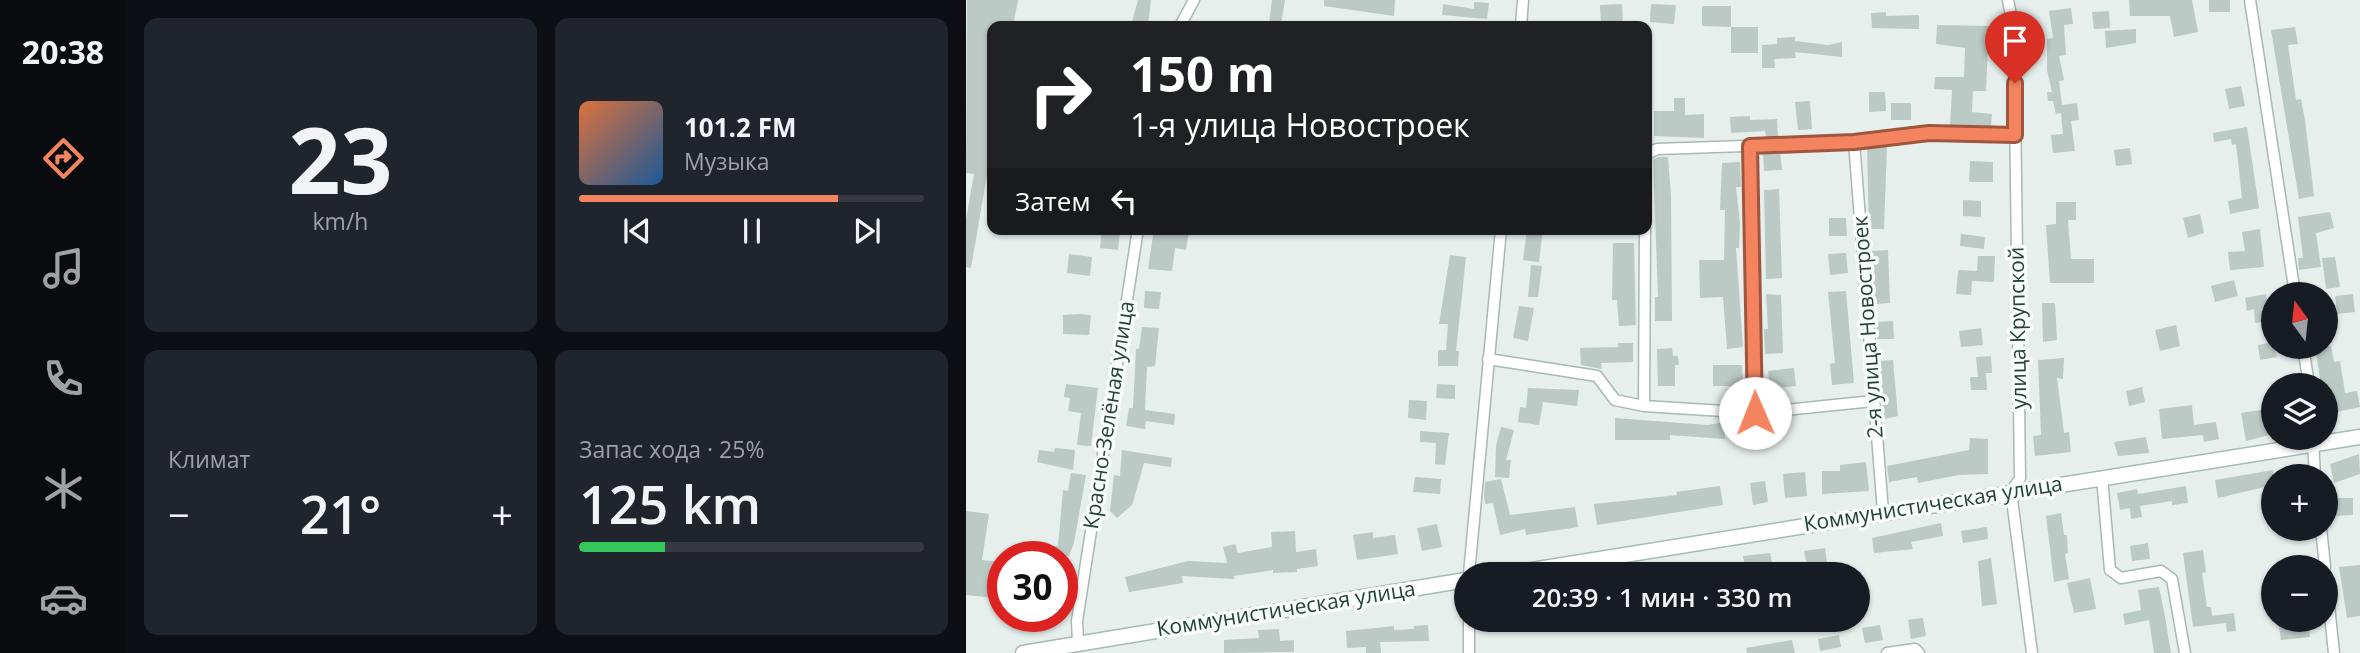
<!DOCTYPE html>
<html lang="ru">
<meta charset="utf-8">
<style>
:root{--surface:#171b24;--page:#20242c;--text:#f1f3f6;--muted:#9ea1a6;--line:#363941;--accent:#f4845f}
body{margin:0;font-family:"Open Sans",sans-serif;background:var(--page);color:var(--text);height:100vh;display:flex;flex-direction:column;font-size:26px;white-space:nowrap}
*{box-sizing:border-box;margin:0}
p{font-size:23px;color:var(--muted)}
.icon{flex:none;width:38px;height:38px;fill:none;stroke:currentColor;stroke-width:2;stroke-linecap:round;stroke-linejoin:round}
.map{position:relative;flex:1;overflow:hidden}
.details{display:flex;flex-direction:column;gap:18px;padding:18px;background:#0d0f14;width:840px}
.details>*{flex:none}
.hud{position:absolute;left:21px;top:21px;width:665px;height:214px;border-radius:14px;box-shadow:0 2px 5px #0004;background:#202124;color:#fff;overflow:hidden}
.needle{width:46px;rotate:345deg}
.buttons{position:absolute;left:1295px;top:282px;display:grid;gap:14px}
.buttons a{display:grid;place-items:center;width:77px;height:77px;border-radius:50%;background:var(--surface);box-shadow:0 2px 5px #0004;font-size:35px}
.speed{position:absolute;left:21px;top:541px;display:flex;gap:14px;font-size:35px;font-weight:700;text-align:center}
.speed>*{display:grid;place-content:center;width:91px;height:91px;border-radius:50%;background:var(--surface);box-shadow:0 2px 5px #0004;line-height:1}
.speed .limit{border:10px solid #d22;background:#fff;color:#111}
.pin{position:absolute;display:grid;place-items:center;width:60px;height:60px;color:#fff;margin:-72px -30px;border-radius:50% 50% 50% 0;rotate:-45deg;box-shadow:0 0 7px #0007}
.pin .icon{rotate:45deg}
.me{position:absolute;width:77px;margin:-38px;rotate:359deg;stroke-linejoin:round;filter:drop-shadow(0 0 5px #0008)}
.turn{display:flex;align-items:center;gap:24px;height:147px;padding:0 28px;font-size:32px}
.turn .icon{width:91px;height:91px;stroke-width:2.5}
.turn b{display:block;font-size:49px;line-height:60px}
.then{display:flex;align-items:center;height:66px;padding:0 28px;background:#0003;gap:14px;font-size:26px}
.big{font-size:52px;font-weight:600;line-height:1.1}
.details .widget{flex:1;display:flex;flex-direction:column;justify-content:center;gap:10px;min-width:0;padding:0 24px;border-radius:14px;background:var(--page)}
.details .dial{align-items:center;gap:0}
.dial b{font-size:91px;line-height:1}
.song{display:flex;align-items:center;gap:21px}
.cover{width:84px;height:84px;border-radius:10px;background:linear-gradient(135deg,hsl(20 70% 55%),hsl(210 70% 35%))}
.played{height:7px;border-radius:4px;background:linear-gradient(90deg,var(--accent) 75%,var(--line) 75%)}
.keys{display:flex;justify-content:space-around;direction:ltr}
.heat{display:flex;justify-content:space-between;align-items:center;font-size:38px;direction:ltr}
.charge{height:10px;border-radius:5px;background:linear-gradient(90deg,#34c759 25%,var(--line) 0)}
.details .tiles{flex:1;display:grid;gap:18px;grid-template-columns:repeat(2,1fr)}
.trip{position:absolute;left:488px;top:562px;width:416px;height:70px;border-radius:35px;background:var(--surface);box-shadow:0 2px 5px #0004;font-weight:600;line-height:70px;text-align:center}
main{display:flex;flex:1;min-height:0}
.dock{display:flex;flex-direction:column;width:126px;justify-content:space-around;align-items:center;background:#090b0e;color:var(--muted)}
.dock .icon{width:49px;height:49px}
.dock .current{color:var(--accent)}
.dock b{font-size:32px;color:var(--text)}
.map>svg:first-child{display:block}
.building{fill:#bbcac4}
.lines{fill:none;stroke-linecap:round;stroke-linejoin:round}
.street-casing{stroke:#a8b8b2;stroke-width:13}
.secondary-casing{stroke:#a4bbb3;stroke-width:17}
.street{stroke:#fff;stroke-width:10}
.secondary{stroke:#fff;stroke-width:14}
.route-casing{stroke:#9f563e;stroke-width:18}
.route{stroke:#f4845f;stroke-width:12}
.labels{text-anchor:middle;stroke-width:7;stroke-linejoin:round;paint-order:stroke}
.street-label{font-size:21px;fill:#24423a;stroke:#f7fbf9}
</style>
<main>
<nav class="dock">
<b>20:38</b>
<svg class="icon current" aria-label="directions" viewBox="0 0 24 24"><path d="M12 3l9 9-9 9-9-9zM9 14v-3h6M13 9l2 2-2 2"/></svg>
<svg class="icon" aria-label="music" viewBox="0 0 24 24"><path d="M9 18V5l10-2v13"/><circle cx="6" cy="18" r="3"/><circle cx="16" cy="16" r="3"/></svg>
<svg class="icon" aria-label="phone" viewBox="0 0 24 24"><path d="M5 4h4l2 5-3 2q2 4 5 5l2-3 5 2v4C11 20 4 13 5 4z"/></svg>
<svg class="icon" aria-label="climate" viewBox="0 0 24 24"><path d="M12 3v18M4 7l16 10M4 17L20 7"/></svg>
<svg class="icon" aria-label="car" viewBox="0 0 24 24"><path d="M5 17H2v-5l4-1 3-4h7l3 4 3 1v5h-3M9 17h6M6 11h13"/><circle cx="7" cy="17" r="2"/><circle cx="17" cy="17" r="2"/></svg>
</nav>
<section class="details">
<div class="tiles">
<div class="widget dial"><b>23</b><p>km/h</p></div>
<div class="widget">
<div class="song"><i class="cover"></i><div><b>101.2 FM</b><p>Музыка</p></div></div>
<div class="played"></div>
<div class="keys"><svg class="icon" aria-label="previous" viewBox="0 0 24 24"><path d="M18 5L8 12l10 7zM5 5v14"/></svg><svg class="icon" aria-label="pause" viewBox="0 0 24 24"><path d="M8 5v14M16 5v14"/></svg><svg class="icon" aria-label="next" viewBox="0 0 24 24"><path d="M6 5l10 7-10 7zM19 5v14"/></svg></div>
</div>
<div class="widget"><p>Климат</p>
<div class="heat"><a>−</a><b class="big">21°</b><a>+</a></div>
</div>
<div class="widget"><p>Запас хода · 25%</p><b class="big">125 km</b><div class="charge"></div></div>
</div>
</section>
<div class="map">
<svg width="1394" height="653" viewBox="0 0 1394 653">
<rect width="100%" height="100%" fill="#e6efeb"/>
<!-- building -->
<path class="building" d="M1 0H52L47 26H26V146L5 268 0 267V219L8 174 0 173Z
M172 0H185L182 26H165Z
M306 0H319L315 24 303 22Z
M358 0H429L428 16 358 6Z
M1163 0H1226L1232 32 1208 37 1204 16H1164Z
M1243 0H1264V12H1243Z
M508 2 523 3 521 19 476 15 477 4 508 9Z
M656 4 657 26H635L634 5Z
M685 4 710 5 708 24 684 22Z
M736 6H765V27L736 26Z
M1105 8 1107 24 1098 25 1100 55 1093 56 1098 80 1093 81 1096 105 1111 103 1113 120 1105 121 1109 151 1087 153 1085 135 1097 134 1095 113 1090 114 1087 101H1082L1081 92H1086L1081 70V39L1087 38 1083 11Z
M1143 11 1144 28 1128 29 1126 12Z
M920 12V16L953 15V29L906 28 905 13Z
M971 25 1023 26 1020 91H1007L1006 112 1026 114 1025 127 984 125 986 90 968 89 969 77H998L999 48 970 44Z
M765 27H792V53H765Z
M1329 27 1332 44 1322 45 1330 100 1335 99 1339 120 1348 196 1333 199 1305 30Z
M1170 29V43L1140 48 1139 31Z
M829 37V41L862 45 876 42V57L829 52 830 58 808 59 809 68H796V45L811 44V38Z
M1275 86 1279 106 1263 109 1259 89Z
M903 92H919L920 111 903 112Z
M708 98H719V115L738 114V138L688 136V111H708Z
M844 101 846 129 832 130 829 102Z
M925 103H945V120H925Z
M784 116V120L811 119 812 137H800L799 131 765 133 764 117Z
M1281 127 1293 208 1264 214 1262 201 1276 198 1270 144 1266 145 1265 139 1248 142 1247 133Z
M921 146 918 229H903L901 148Z
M1164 148 1166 164 1150 166 1148 150Z
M814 152 816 170 798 171 797 153Z
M692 157H702L705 197 706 321H689V297H692L687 160Z
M1004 161 1027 162V182H1003Z
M774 162 775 187H770L774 223 773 248H770L777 347 761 349 757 297 734 298 733 260H758L759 210H754L756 163Z
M813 189 816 278 800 279 798 190Z
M997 200 1015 201V217L997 216Z
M1090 202H1110V220H1102L1105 259H1128V283H1084L1080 225 1090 224Z
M1364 212 1368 228 1350 233 1355 267 1333 270 1332 258H1337L1332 217Z
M1234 214 1238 233 1222 238 1217 218Z
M863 218H880L881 236H863Z
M188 229 223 231 220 250 209 248 206 271 182 269Z
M561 229H577L573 262 557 260Z
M1294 229 1298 267 1264 270 1262 252 1279 251 1276 232Z
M136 230 154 232 152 250 134 248Z
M995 234 1019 237 1018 249 994 246Z
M647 243H668L670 325 653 326 651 300H646Z
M922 250 924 303 909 304 904 251Z
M880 253 882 273 864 275 862 254Z
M103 254 126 257 124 276 101 273Z
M484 255 500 257 490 351H493L492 366H472V350H480L482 324H473Z
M1012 256H1029L1028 282 1006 281 1005 295 990 294 992 270 1011 271Z
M1369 257 1374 287 1360 289 1356 258Z
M565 265 576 266 572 297H562Z
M1268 280 1272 296 1249 302 1245 286Z
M179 291 195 292 193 309 178 308Z
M880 291 888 383 866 385 864 364 869 363 862 292Z
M800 294 815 295 817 353 799 354 798 329H802Z
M1300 294 1305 321 1289 323 1288 309 1281 311 1279 298Z
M1387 294 1389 312 1371 314 1369 296Z
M1076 303H1089L1091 340 1077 342Z
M553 306 568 308 562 341 547 338Z
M113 314 125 315 123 335 97 334V315Z
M927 321 928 339H911L910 322Z
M1210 325 1214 346 1194 351 1189 330Z
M176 327 193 328 189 366 181 367 179 410 209 414 208 425 180 421 179 429 160 426 163 408H167L170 349H173Z
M1015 328 1017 345 995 347 993 331Z
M1307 342 1311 357 1294 360 1292 345Z
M652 343H667V362L635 363 636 369 615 365 614 348 652 347Z
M1349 346H1365L1368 362 1374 361 1379 393 1391 391 1394 407 1370 412 1371 417 1360 420V385H1355Z
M706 348 707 356H712L713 365H709V386H692L691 349Z
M1025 356 1026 373H1020L1021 390H1005L1004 377H1012L1010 357Z
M1098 358 1097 379 1091 378 1098 433 1103 432 1105 452 1069 456 1067 436 1075 435 1072 360Z
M927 360 932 416 918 419 913 361Z
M747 365H776L777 386H747Z
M828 368 830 386 804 389 802 371Z
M100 384 132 388 125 446 111 445 115 413 102 411 104 398 98 397Z
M471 384 489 385V399L470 398Z
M1176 387 1179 402 1163 406 1160 391Z
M562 388 613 390 611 406 577 402 573 425 552 422 554 407 560 408Z
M443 400 461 401 460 420 442 418Z
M1226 405 1228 425 1250 422 1253 439 1238 442 1237 435 1196 439 1193 409Z
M1307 408V434L1280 441 1275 413Z
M649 418 742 425 758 422 759 439 704 435V440H649Z
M535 427 548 430 540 460H545L543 478 529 477 530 446Z
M454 431 483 433 479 465 469 464 470 443 454 442Z
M1180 437 1183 453 1152 456 1148 442Z
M1004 438 1022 439V474L993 475 952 483 951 477 923 482 921 466 1003 450Z
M89 448 109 450 107 470 71 462 73 450 88 452Z
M156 450 206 458 205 467 178 463 166 505 151 518 144 511 148 475 154 476Z
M1393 454 1394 474 1368 483 1364 464Z
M900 462 903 491 856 494V471H874V465Z
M1307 470V485L1252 498 1249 480Z
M839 472 841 496 819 498 817 474Z
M105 473 120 475 108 543 103 556H86L88 546H92L97 490 102 491Z
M449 477 475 479 474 494 447 492Z
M535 479 544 515 609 507 612 527 560 535 559 529 534 535 527 503 519 504 518 497 519 482Z
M799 481 802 502 787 505 784 483Z
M754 486 757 505 631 525 628 504 711 495 710 492Z
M1220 486 1222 503 1206 505V501L1174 506 1176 517 1165 519 1164 508 1154 510 1151 493 1171 489 1172 494Z
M1368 498H1387V515L1369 516Z
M0 511 23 514 16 560 37 562V599L0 595Z
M1095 513 1098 535H1101L1102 553 1099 554 1103 579 1088 582 1080 516Z
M975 523 977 536 945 542 947 549 908 553 906 538Z
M471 524 476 547 456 551 451 528Z
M1021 527 1022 539 997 543 995 531Z
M329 531 330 552 350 549 352 566 331 569V572L307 573V570L268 576V579L216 576 217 583 163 592 159 577 222 561 261 563 257 547 269 544 272 553 306 547 305 532Z
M407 532V538L429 535 432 554 391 560 387 535Z
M1182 543 1184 559 1166 561 1164 546Z
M859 548 861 562 841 565 838 551Z
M1237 550 1240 572 1236 573 1241 607H1245L1246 616 1268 613 1270 631 1261 632 1260 623 1227 627 1217 553Z
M804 553 807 567 780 574 777 556Z
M1025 558 1031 604 1016 606 1012 561Z
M1394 565V616L1381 618 1373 567Z
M1124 578 1130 609 1108 613 1101 583Z
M1193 587 1198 611 1205 653H1188L1183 620 1159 625 1157 614 1175 610 1172 590Z
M957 618 960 636 945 639 942 620Z
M1312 620H1342L1344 637 1315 640Z
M462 625 463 641 414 642 415 653H400V647L381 648 380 631 428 626V630L448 629V626Z
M914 625 917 640 899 643 896 628Z
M313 629 314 641 328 640V652L258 653V640L293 638 292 630Z
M873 635 875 647 854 651 852 639Z
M826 640 829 653H781L780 648Z"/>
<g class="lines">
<defs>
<path id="street" d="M1042 0 1048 31 1054 478 1045 492 1066 653
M1284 0 1329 294
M214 26 228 0
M555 26 557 0
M888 142 917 512
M784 146 789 413
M681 154 691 149 888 142 963 133 1050 135
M1337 346 1343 385
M522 359 631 376 649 400 678 406 789 413 907 401
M678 406 679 229
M1347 440 1349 476
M1136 477 1144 570 1155 578 1195 571 1206 579 1219 653
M1355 528 1359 567
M503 574 535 229
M1360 577 1368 653
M503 620V653
M112 643 111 621 172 229
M921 653 949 649 953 653"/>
<path id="secondary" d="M540 574 1394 437
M57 653 500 580"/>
</defs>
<!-- street casing -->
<use href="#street" class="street-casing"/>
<!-- secondary casing -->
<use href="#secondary" class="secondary-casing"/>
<!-- street -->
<use href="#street" class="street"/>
<!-- secondary -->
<use href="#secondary" class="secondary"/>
</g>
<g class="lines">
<defs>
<path id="route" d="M789 413 784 146 888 142 963 133 1049 135V83"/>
</defs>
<!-- route casing -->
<use href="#route" class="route-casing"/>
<!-- route -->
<use href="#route" class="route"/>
</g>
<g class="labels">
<!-- street labels -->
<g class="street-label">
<text transform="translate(902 327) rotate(-94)" y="7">2-я улица Новостроек</text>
<text transform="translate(1052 328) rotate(-91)" y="7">улица Крупской</text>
<text transform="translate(143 415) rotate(-81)" y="7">Красно-Зелёная улица</text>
<text transform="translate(967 504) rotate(-9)" y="7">Коммунистическая улица</text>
<text transform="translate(320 609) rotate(-9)" y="7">Коммунистическая улица</text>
</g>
</g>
</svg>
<div class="buttons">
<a><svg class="needle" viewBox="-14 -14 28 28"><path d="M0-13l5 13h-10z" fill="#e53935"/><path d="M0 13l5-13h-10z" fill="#9ea1a6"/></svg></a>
<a><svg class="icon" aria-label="layers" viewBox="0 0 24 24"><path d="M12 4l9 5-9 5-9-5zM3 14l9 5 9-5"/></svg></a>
<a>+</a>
<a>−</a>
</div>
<div class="speed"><div class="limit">30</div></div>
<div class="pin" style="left:1049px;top:83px;background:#d93025"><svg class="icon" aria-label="arrive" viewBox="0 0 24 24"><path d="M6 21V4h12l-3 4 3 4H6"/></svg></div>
<svg class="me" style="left:789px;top:413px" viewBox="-20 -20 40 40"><circle r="19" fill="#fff"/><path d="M0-13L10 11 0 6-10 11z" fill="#f4845f"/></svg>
<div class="trip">20:39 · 1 мин · 330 m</div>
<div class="hud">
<div class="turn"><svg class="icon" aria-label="right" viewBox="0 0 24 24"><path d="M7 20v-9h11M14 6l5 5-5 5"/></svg><div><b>150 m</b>1-я улица Новостроек</div></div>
<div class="then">Затем<svg class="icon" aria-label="left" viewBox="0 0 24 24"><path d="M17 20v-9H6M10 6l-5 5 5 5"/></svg></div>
</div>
</div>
</main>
